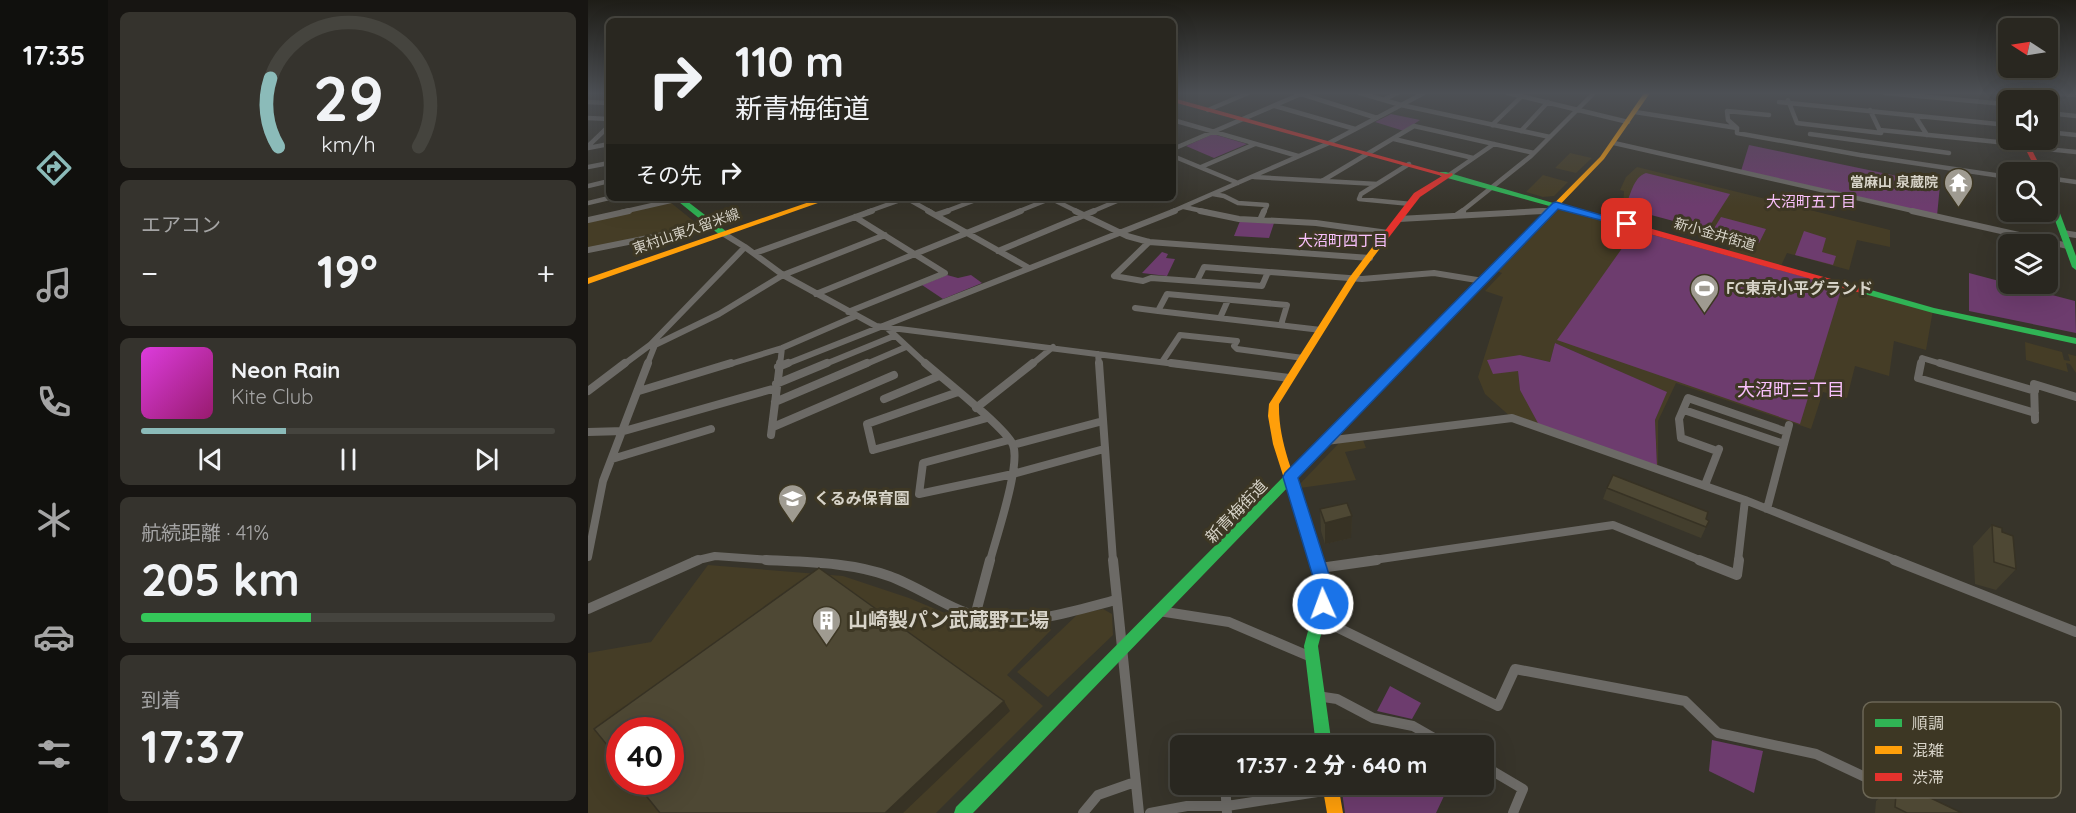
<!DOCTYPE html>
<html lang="ja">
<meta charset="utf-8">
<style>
:root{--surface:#292720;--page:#35332d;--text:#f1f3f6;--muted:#a5a5a5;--line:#45443e;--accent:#8bbbb9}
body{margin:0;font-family:Quicksand,"Noto Sans JP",sans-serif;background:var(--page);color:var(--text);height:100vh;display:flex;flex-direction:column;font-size:22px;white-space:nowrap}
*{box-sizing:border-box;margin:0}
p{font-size:20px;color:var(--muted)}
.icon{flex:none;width:33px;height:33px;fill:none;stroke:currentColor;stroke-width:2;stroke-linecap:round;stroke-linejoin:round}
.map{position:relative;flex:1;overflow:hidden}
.details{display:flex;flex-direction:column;gap:12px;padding:12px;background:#171512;width:480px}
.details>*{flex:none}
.top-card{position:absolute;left:18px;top:18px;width:570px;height:183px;border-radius:9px;box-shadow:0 6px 24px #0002,0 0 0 2px var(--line);background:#292720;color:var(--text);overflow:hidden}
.needle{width:39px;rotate:282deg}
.buttons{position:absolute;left:1410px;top:18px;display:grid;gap:12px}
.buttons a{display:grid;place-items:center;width:60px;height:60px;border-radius:9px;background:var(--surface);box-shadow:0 6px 24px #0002,0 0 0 2px var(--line);font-size:30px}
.speed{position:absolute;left:18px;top:717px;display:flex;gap:12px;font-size:30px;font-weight:700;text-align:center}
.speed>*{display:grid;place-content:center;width:78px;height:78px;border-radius:50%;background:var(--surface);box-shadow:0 6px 24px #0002,0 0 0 2px var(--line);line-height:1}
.speed .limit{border:9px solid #d22;background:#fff;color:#111}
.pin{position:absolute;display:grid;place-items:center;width:51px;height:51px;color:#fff;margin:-26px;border-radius:12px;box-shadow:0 3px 9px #0006}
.me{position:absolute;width:66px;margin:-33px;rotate:358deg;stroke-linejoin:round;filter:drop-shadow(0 0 4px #0008)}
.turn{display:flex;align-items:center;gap:21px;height:126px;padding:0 30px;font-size:27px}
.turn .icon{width:78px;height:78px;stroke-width:2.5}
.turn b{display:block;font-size:42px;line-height:51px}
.then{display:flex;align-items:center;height:57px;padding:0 30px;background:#0003;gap:12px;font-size:22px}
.big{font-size:45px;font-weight:800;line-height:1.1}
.details .widget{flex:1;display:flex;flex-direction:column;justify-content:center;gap:9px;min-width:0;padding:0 21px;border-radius:9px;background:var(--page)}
.details .dial{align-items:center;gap:0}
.dial svg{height:156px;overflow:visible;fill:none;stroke:var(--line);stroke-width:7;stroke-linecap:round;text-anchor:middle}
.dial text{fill:var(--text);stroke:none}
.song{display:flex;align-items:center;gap:18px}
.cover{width:72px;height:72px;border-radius:9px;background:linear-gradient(135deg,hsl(300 70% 55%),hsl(320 70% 35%))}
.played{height:6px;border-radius:3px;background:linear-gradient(90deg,var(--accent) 35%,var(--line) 35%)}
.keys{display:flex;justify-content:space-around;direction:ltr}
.heat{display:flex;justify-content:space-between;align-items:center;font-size:33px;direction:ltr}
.charge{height:9px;border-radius:4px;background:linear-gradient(90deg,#34c759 41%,var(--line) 0)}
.trip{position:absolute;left:582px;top:735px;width:324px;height:60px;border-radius:9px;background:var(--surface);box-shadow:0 6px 24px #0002,0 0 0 2px var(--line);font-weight:800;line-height:60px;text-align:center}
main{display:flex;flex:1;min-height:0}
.dock{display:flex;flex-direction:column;width:108px;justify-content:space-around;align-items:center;background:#10100d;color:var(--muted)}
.dock .icon{width:42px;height:42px}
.dock .current{color:var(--accent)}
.dock b{font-size:27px;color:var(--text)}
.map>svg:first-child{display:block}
.built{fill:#453d26;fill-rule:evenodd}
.green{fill:#6d3c6e}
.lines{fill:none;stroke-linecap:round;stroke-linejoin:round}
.street-far3{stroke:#6c6a66;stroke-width:4.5}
.street-far2{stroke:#6c6a66;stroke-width:6}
.street-far1{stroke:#6c6a66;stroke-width:8}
.street{stroke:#6c6a66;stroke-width:10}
.fast{fill:#30b455;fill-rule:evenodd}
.slow{fill:#ff9f0a;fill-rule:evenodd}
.jam{fill:#e5322d;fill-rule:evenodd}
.wall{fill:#433e2d}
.shaded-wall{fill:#373224}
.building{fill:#4e4834;stroke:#373224;stroke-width:1.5}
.route{fill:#1a73e8;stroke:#114b97;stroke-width:1.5}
.labels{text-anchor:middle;stroke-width:6;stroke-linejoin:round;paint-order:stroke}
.far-poi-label{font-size:14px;font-weight:bold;fill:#d7d3c8;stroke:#3d3724;text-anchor:end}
.far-street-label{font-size:14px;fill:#d7d3c8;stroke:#3d3724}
.far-neighbourhood-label{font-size:15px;fill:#fac1fc;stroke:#3d3724}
.poi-label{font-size:16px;font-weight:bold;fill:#d7d3c8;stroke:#3d3724;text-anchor:start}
.street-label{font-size:16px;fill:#d7d3c8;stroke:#3d3724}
.neighbourhood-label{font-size:18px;fill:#fac1fc;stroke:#3d3724}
.near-poi-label{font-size:20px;font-weight:bold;fill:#d7d3c8;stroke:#3d3724;text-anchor:start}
.key{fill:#3d3724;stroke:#6b6655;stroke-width:1.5}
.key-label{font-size:16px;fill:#d7d3c8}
</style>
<main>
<nav class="dock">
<b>17:35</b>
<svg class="icon current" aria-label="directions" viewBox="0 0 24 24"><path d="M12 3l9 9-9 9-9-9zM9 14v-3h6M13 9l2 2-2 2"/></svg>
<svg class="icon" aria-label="music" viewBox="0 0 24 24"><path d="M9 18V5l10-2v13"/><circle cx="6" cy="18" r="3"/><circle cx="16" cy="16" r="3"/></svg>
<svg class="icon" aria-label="phone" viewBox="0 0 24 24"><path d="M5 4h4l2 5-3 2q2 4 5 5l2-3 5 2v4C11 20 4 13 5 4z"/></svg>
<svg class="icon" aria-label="climate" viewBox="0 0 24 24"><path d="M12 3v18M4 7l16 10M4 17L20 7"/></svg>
<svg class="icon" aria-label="car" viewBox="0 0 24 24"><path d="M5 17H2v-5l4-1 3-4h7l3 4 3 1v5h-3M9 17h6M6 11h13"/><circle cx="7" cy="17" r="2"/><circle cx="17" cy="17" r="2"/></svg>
<svg class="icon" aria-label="filters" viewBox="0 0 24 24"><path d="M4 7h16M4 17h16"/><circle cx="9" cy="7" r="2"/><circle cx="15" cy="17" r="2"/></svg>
</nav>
<section class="details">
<div class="widget dial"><svg viewBox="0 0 100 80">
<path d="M14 69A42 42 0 1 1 86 69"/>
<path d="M14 69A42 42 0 0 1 10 34" stroke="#8bbbb9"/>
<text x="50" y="56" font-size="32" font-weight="700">29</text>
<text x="50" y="72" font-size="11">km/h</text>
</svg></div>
<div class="widget"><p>エアコン</p>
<div class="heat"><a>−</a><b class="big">19°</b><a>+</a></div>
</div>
<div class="widget">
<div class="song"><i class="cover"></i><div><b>Neon Rain</b><p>Kite Club</p></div></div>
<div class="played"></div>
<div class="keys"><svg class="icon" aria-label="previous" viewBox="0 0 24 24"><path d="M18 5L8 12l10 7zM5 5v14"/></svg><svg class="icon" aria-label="pause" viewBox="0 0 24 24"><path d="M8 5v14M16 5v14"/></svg><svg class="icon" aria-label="next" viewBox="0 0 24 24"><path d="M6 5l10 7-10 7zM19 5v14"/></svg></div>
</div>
<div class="widget"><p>航続距離 · 41%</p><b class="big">205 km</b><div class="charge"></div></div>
<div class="widget"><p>到着</p><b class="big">17:37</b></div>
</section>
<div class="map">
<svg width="1488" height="813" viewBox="0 0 1488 813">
<rect width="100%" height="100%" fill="#37342a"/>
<!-- built -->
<path class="built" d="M982 153 1004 158 988 173 967 168Z
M1049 167 1302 230V247L1269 240 1261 270 1199 253 1192 268 1345 310 1338 350 1306 341 1301 376 1267 366 1259 398 1235 392 1223 429 1088 383 1070 421V469L924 418 897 394 890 377 915 297 897 291 914 273 905 270 968 205 1139 253 1149 238 1035 207 1036 191 1032 190 1038 177ZM967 343 1078 392 1067 420 1069 465 932 390 930 371 932 355 962 362Z
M955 175 980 182 966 196 955 197 938 192Z
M82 202 108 223 88 231 0 249V221Z
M1437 342 1474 352 1476 360 1482 361 1480 354 1488 356V373L1482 364 1478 363 1480 372 1438 360Z
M775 440 778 448 757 452 768 480 712 488 711 485 751 443Z
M120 565 255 576 321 598 388 626 456 621 463 630 419 675 455 706 348 813H0V653L63 642ZM32 730H82V782H32Z
M515 609 524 614 525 635 460 697 429 672 490 614Z"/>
<!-- green -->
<path class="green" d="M803 114 832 120 816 131 787 122Z
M625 134 659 144 626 158 598 146Z
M1161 145 1352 185 1349 216 1153 171Z
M1058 173 1142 194 1119 230 1037 208C1042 197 1045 177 1058 173Z
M1133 217 1178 229 1171 243 1125 230Z
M652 221 686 223 681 238 646 236Z
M1047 230 1254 287 1212 424 969 340Z
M1216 231 1238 238 1234 252 1248 256 1245 265 1207 255Z
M574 252 580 254 578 258 587 259 579 276 554 273Z
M1381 273 1487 301 1488 333 1381 311Z
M359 275 370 278 383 275 394 283 355 299 334 285Z
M967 343 1079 392 1067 420 1069 466 951 425 932 390 930 371 905 374 899 360 932 355 962 362Z
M802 686 833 703 824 719 789 711Z
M1124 740 1175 751 1166 793 1121 771Z
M753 785H836L856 796 848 813H757Z"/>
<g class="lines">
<!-- street-far3 -->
<path class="street-far3" d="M710 93 789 118
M772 93 813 105 962 137
M920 93 1040 122
M1297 93 1417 104
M1458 93 1488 95
M795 100 809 93
M1200 100 1209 123 1293 133
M0 102 21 103
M1191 102 1420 125
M687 106 767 129
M620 110 660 93
M1282 110 1293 133
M1047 112 1149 128V133L1272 155 1420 177
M1460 113 1488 116
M1327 116 1339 135
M0 118 21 119
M585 120 710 156
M904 125 934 96
M1149 128 1140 120 1139 111 1181 115
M1292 130 1439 145
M933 131 960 102
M1460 132 1488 135
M1222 134 1361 153
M806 139 885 158
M1026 143 1330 212
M0 146 21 126
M1439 147 1488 152
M0 148 21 144
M585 149 713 94
M585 156 650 183
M821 164 773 194 771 199 823 204
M0 167 21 163
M613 167 667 144
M861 175 906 144
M666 177 789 184
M1460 178 1488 182
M734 181 826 126 946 153
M0 186 21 181
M625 194 636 196 650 203 679 205 676 212
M462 198 490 212
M0 203 21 198
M596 207 619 212
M34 212 91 199
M279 212 318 198 343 212
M356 212 393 198
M429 212 464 198
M503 212 536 198
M583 212 741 143 836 93
M873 212 943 156 1006 93
M929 212 964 210"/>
<!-- street-far2 -->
<path class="street-far2" d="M340 211 441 268
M487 211 539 236 561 242 782 258
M612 211 651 219 728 223 800 233
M1324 211 1480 246
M348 215 360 211
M869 215 875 211
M811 219 955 211
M0 220 41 211
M672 220 676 211
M1475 233 1488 235
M157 247 195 275 288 326 595 365
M0 250 90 232 121 222
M410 251 506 211
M167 253 284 211
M526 276 555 281 563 278 674 286 680 272
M526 276 561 242
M609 281 616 267 774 279 846 273 895 281
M228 294 433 211
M547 308 570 311
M260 312 357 273 267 217
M632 318 640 300
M693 325 699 305 579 294 570 311 733 330
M298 327 339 365
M62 345H67L131 314 195 275 297 235
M510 354 511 365
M574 362 592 335 649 341 646 346 649 349 715 358
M35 365 62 345 157 247 136 234
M59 365 67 345
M139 365 194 348 268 316
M192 365 194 348
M196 365 587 211
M235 365 306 336
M276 365 318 347
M443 365 465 347
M1333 365 1334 358 1357 365"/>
<!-- street-far1 -->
<path class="street-far1" d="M337 363C354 378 418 428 425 445 433 465 408 538 402 561
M511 363 525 561
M583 363 701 378
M1333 363 1330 378 1447 413
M1352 363 1447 391
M190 367 200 363
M188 384 239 363
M0 391 37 363
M51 391 143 363
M370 392 279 424 285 450 399 418
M296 399 351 376
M187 402 279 363
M388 408 445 363
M1096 410 1196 444
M1447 420 1446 384 1488 397
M185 427 306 375
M0 432 36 431 188 388
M183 435 192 363
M421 440 335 463 331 494 425 474 516 449
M738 441 924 418 1157 500 1310 561
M425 445 515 421
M1129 451 1093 438 1091 419 1100 398 1199 432
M24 459 123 429
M1117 485 1131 449
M1179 509 1201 425
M0 557 15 481 60 363
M106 561 127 556 198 561
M779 561 1025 525 1114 561
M1150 561 1157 500"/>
<!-- street -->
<path class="street" d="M178 560C217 562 263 562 301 576 337 589 367 615 406 620 447 624 489 610 528 600
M525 560 551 813
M1111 560 1149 575 1151 560
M1306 560 1488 632
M732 568 789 560
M0 609 110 560
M571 611 641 622 723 657
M387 616 402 560
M730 618 910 706 927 669 1097 701 1130 733 1228 754 1311 793
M729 696 749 699 785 718 825 726 860 746
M896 766 935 789 925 813
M637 784 639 813
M495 813 510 795 547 782
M562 813 599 806H639L742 790"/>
<!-- fast -->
<path class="fast" d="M1409 93H1415L1420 105V113L1417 111Z
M852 172H858L972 205 965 207 852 176Z
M1460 190 1464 192 1488 256V270L1484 267 1460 201Z
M86 198H95L139 232V236H133Z
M1276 288 1346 308 1488 338V344L1345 313 1273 293V289Z
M726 449 730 450 732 453 730 456 385 813H366L368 807 722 450Z
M714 511 718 513 720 516 745 590 730 646 744 746H728L716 646 731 590 708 516 710 513Z"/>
<!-- slow -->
<path class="slow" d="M1056 93H1062L1016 159 730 456H722L720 453 722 450 1012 157Z
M233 198H244L0 284V278Z
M789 241H795L796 243 769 279 691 404C690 443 708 480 720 516L718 519 714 521 710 519 708 516 685 444 680 416 681 404 761 278Z
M734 784H750L755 813H739Z"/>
<!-- jam -->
<path class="jam" d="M585 98 858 174 864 173 865 175 832 197 795 245H789V241L826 193 854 176 585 102Z
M1433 140H1439L1455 172H1449Z
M965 203H971L1279 289 1280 291 1279 293H1273L965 207Z"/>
</g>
<!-- wall -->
<path class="wall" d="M1019 488 1118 519V527L1113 538 1015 499Z
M732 509 764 516 763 538 737 544 733 531Z
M1404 525 1414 532 1428 569 1408 590 1387 584 1385 546Z
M1309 782 1374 813H1287L1288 801Z"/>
<!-- shaded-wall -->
<path class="shaded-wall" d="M764 516 763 538 737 544V523Z
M416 701 422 711 315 813H297Z"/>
<!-- building -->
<path class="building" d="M1025 475 1120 512 1118 519 1121 521 1118 527 1019 488Z
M759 503 764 516 737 523 732 509Z
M1404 525 1414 528V532L1425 536 1428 569 1406 562Z
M231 568 416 701 297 813H72L47 782H82V730H32V761L6 729Z
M1309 782 1374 813H1319L1307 807Z"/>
<!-- sky -->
<linearGradient id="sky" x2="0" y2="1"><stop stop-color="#1e1d17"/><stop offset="0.45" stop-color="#4d5055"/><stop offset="1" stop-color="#4d5055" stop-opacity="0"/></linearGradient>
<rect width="1488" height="207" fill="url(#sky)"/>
<!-- route -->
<path class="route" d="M968 202 1044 224 1039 227 970 209 710 478 746 590 741 609 735 611 728 609 726 604 729 590 695 477 697 473 965 203Z"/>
<!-- icons -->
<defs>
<symbol id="temple-pin" viewBox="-11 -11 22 30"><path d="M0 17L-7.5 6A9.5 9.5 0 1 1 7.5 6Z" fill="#9f9b91" stroke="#3d3724"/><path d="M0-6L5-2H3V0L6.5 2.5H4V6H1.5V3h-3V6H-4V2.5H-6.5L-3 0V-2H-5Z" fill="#fff"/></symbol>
<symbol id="stadium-pin" viewBox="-11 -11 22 30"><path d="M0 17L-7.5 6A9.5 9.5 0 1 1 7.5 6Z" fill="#9f9b91" stroke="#3d3724"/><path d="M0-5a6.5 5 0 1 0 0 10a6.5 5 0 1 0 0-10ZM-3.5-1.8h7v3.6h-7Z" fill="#fff"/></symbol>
<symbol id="school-pin" viewBox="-11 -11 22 30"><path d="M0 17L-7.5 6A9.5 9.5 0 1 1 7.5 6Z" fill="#9f9b91" stroke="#3d3724"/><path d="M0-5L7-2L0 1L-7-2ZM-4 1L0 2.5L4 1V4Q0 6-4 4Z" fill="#fff"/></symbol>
<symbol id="building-pin" viewBox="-11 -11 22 30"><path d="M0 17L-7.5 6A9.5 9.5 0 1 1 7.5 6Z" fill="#9f9b91" stroke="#3d3724"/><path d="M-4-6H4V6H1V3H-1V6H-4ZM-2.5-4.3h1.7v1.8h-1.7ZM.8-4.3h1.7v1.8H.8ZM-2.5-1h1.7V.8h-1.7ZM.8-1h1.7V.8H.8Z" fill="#fff"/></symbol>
</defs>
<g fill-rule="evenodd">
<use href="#temple-pin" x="1354" y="166" width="33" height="45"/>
<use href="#stadium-pin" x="1100" y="272" width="33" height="45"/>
<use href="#school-pin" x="188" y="482" width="33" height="45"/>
<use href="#building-pin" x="222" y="604" width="33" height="45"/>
</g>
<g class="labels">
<!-- far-poi labels -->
<g class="far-poi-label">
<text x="1350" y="187">當麻山 泉蔵院</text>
</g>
<!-- far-street labels -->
<g class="far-street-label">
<text transform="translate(98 231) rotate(-19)" y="5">東村山東久留米線</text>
<text transform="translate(1127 234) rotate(16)" y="5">新小金井街道</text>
</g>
<!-- far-neighbourhood labels -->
<g class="far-neighbourhood-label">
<text x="1223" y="207">大沼町五丁目</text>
<text x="755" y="246">大沼町四丁目</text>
</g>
<!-- poi labels -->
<g class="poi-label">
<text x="1138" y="294">FC東京小平グランド</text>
<text x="226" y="504">くるみ保育園</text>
</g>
<!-- street labels -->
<g class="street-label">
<text transform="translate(648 511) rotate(-46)" y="6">新青梅街道</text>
</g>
<!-- neighbourhood labels -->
<g class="neighbourhood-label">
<text x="1203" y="396">大沼町三丁目</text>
</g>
<!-- near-poi labels -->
<g class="near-poi-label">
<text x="260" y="627">山崎製パン武蔵野工場</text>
</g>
</g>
<!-- legend -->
<rect x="1275" y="702" width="198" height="96" rx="9" class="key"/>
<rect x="1287" y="719" width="27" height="8" fill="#30b455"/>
<rect x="1287" y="746" width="27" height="8" fill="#ff9f0a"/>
<rect x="1287" y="773" width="27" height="8" fill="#e5322d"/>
<g class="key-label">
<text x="1324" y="729">順調</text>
<text x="1324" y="756">混雑</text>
<text x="1324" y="783">渋滞</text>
</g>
</svg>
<div class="buttons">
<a><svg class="needle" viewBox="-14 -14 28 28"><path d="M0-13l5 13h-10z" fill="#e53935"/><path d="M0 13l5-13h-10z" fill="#a5a5a5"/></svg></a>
<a><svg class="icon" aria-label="sound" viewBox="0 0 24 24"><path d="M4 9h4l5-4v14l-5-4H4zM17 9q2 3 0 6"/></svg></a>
<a><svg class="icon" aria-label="search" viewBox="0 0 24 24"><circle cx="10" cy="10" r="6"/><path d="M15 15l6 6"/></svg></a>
<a><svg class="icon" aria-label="layers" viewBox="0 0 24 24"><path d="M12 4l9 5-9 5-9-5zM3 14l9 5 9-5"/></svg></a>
</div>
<div class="speed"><div class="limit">40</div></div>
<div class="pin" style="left:1039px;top:224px;background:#d93025"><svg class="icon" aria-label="arrive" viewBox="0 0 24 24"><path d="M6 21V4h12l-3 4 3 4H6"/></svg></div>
<svg class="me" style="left:735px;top:604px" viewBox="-20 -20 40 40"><circle r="17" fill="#1a73e8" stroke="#fff" stroke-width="3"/><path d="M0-11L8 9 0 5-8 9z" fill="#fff"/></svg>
<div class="trip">17:37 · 2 分 · 640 m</div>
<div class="top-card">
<div class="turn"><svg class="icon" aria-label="right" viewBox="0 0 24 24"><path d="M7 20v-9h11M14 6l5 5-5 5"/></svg><div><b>110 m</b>新青梅街道</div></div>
<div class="then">その先<svg class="icon" aria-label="right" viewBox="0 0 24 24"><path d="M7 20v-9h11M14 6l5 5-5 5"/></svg></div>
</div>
</div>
</main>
